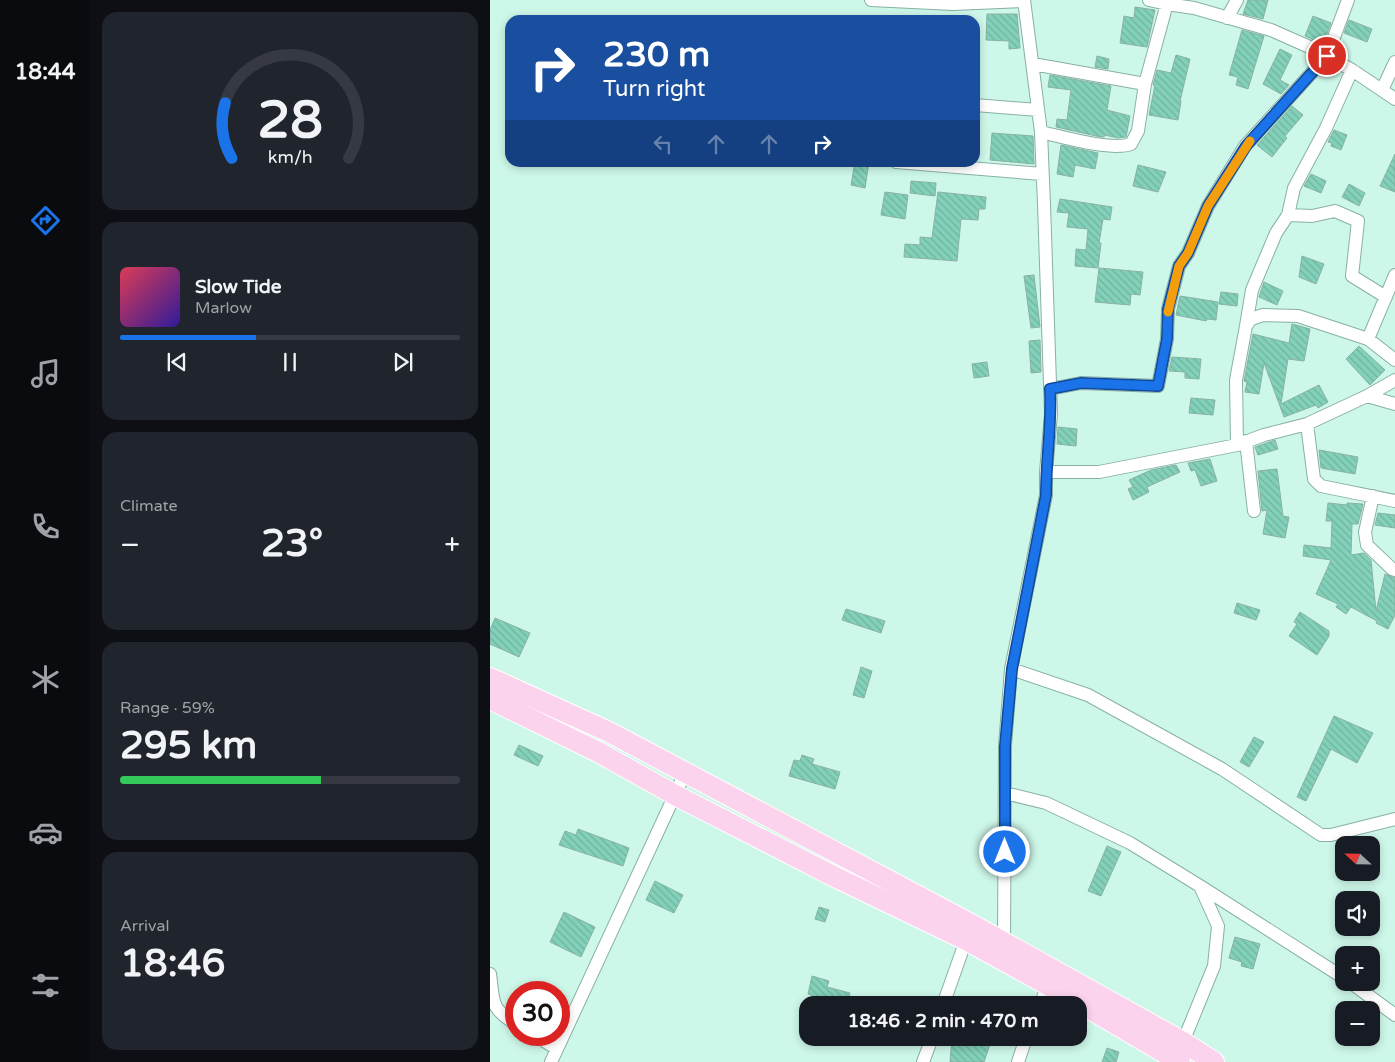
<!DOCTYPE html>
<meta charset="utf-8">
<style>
:root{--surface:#171b24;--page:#20242c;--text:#f1f3f6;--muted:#9ea1a6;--line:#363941;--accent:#1a73e8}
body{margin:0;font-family:"Varela Round",sans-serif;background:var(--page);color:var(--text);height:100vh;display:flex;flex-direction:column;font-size:19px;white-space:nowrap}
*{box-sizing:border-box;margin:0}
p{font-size:16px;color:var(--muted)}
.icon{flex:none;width:28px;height:28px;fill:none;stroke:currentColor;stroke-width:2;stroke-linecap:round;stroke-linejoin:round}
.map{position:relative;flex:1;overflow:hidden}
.side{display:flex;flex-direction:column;gap:12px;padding:12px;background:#0d0f14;width:400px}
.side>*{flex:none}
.guide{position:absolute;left:15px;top:15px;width:475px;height:152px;border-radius:15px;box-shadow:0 2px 8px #0003;background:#1a4fa0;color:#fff;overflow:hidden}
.needle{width:32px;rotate:292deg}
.controls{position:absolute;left:845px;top:836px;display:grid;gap:10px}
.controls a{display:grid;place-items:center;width:45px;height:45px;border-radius:10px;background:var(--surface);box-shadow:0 2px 8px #0003;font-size:25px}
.speed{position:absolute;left:15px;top:981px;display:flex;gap:10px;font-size:25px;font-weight:700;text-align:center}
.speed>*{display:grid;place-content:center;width:65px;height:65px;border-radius:50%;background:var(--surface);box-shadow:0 2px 8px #0003;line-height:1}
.speed .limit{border:8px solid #d22;background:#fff;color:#111}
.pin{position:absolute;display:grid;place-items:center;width:42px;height:42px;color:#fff;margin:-21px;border:2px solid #fff;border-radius:50%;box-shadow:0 1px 5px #0007}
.me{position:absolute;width:55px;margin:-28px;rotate:0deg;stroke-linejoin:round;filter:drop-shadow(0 0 4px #0008)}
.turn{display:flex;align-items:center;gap:18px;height:105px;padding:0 15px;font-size:22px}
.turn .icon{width:65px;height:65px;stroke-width:2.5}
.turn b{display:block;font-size:35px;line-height:42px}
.lanes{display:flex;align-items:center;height:48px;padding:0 15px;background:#0003;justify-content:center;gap:25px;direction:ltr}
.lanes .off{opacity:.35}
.big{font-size:38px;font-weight:700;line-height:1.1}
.side .widget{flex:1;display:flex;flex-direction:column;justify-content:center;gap:8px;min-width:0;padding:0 18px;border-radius:15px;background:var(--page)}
.side .dial{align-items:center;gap:0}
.dial svg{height:130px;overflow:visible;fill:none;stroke:var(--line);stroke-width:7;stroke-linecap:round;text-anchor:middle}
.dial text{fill:var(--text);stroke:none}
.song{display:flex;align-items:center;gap:15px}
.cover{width:60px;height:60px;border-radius:8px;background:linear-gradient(135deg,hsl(350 70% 55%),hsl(250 70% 35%))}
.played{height:5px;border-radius:2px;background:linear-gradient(90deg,var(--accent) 40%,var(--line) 40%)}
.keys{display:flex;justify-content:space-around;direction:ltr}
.heat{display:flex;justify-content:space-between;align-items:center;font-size:28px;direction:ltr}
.charge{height:8px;border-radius:4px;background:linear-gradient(90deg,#34c759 59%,var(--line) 0)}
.trip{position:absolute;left:309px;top:996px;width:288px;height:50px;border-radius:15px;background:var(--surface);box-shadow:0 2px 8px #0003;font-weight:700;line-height:50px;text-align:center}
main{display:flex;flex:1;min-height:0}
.dock{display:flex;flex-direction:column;width:90px;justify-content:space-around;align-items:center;background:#090b0e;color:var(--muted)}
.dock .icon{width:35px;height:35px}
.dock .on{color:var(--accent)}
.dock b{font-size:22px;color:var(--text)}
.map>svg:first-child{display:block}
.building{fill:url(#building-back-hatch);stroke:#89b1a4}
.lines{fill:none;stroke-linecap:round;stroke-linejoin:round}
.minor-casing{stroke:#88b1a4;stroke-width:14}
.primary-casing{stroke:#fff;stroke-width:22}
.minor{stroke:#fff;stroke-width:12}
.primary{stroke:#fcd3ec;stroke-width:20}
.route-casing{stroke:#114b97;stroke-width:12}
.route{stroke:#1a73e8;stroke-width:9}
.slow{stroke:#f59e0b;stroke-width:9}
</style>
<main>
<nav class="dock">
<b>18:44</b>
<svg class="icon on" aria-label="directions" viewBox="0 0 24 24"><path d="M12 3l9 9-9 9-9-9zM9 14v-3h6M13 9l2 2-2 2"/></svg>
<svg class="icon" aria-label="music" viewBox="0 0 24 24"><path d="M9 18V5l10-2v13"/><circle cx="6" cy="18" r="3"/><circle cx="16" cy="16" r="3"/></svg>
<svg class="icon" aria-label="phone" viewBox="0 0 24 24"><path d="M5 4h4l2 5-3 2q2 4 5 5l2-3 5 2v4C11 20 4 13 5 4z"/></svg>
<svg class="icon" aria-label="climate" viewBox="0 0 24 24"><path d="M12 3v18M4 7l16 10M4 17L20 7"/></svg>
<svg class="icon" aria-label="car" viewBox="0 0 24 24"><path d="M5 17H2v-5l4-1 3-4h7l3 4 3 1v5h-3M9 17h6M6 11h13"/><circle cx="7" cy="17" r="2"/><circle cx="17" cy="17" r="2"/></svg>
<svg class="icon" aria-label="filters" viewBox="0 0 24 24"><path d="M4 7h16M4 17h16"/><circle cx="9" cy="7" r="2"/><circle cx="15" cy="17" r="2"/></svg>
</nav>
<section class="side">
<div class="widget dial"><svg viewBox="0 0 100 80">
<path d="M14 69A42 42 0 1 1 86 69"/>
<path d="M14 69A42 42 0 0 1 10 35" stroke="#1a73e8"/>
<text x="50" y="56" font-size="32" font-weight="700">28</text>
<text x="50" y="72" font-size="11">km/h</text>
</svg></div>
<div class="widget">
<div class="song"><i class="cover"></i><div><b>Slow Tide</b><p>Marlow</p></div></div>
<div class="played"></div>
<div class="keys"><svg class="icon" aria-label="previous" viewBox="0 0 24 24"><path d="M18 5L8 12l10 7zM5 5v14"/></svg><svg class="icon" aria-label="pause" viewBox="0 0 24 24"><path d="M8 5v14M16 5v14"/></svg><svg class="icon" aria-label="next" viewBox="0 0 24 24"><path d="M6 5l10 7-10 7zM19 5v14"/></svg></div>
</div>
<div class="widget"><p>Climate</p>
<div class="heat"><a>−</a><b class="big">23°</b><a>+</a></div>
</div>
<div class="widget"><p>Range · 59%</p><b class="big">295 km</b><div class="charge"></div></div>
<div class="widget"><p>Arrival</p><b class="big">18:46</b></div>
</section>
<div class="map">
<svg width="905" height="1062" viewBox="0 0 905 1062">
<defs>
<pattern id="building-back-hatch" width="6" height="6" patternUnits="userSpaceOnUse" patternTransform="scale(1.25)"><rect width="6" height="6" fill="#83d1ba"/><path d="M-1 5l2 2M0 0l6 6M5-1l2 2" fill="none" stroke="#70b39f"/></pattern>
</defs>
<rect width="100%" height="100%" fill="#cdf7e9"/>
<!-- building -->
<path class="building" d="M758 0H778L773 19 753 14Z
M645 7 665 10 657 47 630 43 634 16 644 18Z
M497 14H527L530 48 519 49V41L496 40Z
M823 16 841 23 833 44 815 36Z
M859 20 882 29 877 42 854 33Z
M752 30 774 36 758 89 746 85 748 77 739 75Z
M790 49 802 55 790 80 799 85 791 94 773 84Z
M686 55 700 59 690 101H691L688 120 659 115 665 85H663L667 70 681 73Z
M607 56 619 59 618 69 605 67Z
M560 75 621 86 617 110 640 116 636 137 628 138 615 135 614 137H611L566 127 567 119 577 120 581 90 558 87Z
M802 106 813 115 795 136 797 138 782 157 767 145Z
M844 130 857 135 851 150 841 146 842 143 838 142Z
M502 133 543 136 544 164 500 160Z
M571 145 608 153 605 169 585 165 583 177 567 174Z
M905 154V192L890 186Z
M365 162H379L375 188 361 185Z
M648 165 676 172 668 192 643 186Z
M821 174 836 181 831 193 814 186Z
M421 181 446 183 445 196 420 193Z
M859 184 875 193 869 206 852 197Z
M395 192 418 195 415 219 391 215Z
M448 192 496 197 495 209H489L488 220 471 219 467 261 414 257 415 244 430 245V237L442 238Z
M570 199 622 207 620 220 613 219 609 243H611L608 268 585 266 586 249 596 250 598 229 577 227 579 213 567 212Z
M812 256 834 264 826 284 809 277Z
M609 268 653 272 650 295 641 294 640 305 605 302Z
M544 275 550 327 541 328 534 276Z
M774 282 793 291 787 305 769 297Z
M731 292 748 294 747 306 729 304Z
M690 296 728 302 726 320 717 319 716 321 686 315Z
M802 324 820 329 814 361 798 359 791 404 829 385 838 402 828 408 826 405 794 417 774 363 769 394 755 392 757 382 754 381 763 334 799 343Z
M550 340 551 372 541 373 539 341Z
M869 346 895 370 880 385 856 359Z
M682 357 711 359 709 379 695 378V372L679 371Z
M497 362 499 376 484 378 482 364Z
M701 398 725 400 723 415 699 413Z
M568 427 587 429 586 446 567 444Z
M785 440 788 449 768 455 765 447Z
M829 450 868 457 865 474 831 468Z
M720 459 727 481 711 486 705 470 701 471 698 463Z
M686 465 690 472 657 487 659 492 643 500 638 489 643 487 639 480 661 470Z
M787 469 793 516 799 517 795 538 773 534 777 510 772 511 768 471Z
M838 503 857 505V503L873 504 868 524H862L861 555 874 553 881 560 886 611 895 574 905 578V615L898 629 886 623 887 621 861 607 856 614 846 607 848 604 826 594 841 560 813 556 814 545 841 548 842 521H836Z
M888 513 905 515V528L885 525Z
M747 603 770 610 766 620 744 613Z
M356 609 395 621 391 633 352 620Z
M810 612 839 631V636L827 655 799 636 807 624 804 622Z
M5 618 40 633 29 657 0 644V630Z
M371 667 382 671 374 698 363 695Z
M844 716 883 733 867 763 841 749 816 801 807 797Z
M764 737 774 742 759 767 750 762Z
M29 745 53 756 48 766 24 755Z
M312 755 324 759 322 764 350 772 345 789 299 776 304 760 310 761Z
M88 829 139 848 133 866 69 845 75 831 86 835Z
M617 846 631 852 611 896 598 891Z
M165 881 193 895 184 913 156 900Z
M329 907 339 910 335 922 325 919Z
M74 912 105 927 91 957 60 942Z
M745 937 770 944 763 969 751 966 752 962 739 958Z
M322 976 339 981 337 987 360 993 357 1005H319L322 995 318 994Z
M462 1038H502L494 1062H460Z
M617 1048 629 1052 626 1062H612Z"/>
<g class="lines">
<defs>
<path id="minor" d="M381 0 463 4 534 1
M659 0 677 4 704 8 781 30 824 49 862 70 905 99
M737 18 747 0
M543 64 655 84
M892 90 905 62
M485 105 548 110
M551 132C573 137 621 151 641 144L648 131 655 84 678 0
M406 162 552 174
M798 215 822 216 845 211 868 221 862 276 896 297
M756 326 762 290 786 233 798 215 804 188 836 128 862 70
M878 339 905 275
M560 389 591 383 668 386 677 339 678 309 689 266 698 253 718 206 755 146 837 56 858 0
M877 396 905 404
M817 424 824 479 831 486 905 501
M756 441 764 511
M747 445 746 380 756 326 761 319 773 315 808 316 878 339 905 360
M556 472H609L747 445 774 435 817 424 877 396 905 380
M883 496 875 532 877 545 902 569 905 570
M521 669 598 695 732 769 831 835H841L905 819
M515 793 556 803 640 843 710 886 728 926 724 966 693 1042
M710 886 854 978
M514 942 515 746 521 669 556 495V472L561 414 554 204 551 132 534 0
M0 974C4 1003 0 1008 26 1024
M860 982 905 1015
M453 1005 476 940
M550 1005 558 985
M45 1035 67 1049
M61 1062 195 773
M433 1062 442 1038
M528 1062 536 1038"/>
<path id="primary" d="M0 678 119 732 481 924 693 1042 724 1062
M0 699 108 752 185 795 343 876 476 940 576 995 690 1062"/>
</defs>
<!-- minor casing -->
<use href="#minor" class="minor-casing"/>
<!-- primary casing -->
<use href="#primary" class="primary-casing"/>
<!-- minor -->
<use href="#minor" class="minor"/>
<!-- primary -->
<use href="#primary" class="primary"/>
</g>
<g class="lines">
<defs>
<path id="route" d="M515 852V746L522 669 556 495C556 459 562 424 560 389L591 383 668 386 677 339 678 309 689 266 698 253 718 206 756 146 837 56"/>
</defs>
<!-- route casing -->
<use href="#route" class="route-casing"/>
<!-- route -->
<use href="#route" class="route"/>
<!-- slow -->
<path class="slow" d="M678 312 689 266 698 253 718 206 760 141"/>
</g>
</svg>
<div class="controls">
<a><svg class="needle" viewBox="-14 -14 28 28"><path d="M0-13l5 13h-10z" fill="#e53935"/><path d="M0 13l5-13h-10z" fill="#9ea1a6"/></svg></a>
<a><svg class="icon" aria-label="sound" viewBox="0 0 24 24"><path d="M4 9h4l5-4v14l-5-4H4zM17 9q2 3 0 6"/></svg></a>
<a>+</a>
<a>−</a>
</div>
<div class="speed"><div class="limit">30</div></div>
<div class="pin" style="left:837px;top:56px;background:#d93025"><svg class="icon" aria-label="arrive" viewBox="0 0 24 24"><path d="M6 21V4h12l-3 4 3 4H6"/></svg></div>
<svg class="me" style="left:515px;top:852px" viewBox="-20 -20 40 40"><circle r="17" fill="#1a73e8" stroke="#fff" stroke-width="3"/><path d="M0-11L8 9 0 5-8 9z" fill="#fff"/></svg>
<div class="trip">18:46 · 2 min · 470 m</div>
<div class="guide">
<div class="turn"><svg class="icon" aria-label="right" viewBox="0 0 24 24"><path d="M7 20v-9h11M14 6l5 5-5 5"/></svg><div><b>230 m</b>Turn right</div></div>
<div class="lanes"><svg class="icon off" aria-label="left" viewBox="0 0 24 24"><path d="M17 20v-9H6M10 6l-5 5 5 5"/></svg><svg class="icon off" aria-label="ahead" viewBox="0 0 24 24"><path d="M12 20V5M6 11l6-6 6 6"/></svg><svg class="icon off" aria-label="ahead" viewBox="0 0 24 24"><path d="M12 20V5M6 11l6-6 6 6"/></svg><svg class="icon" aria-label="right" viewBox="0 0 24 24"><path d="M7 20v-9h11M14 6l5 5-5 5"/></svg></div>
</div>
</div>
</main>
